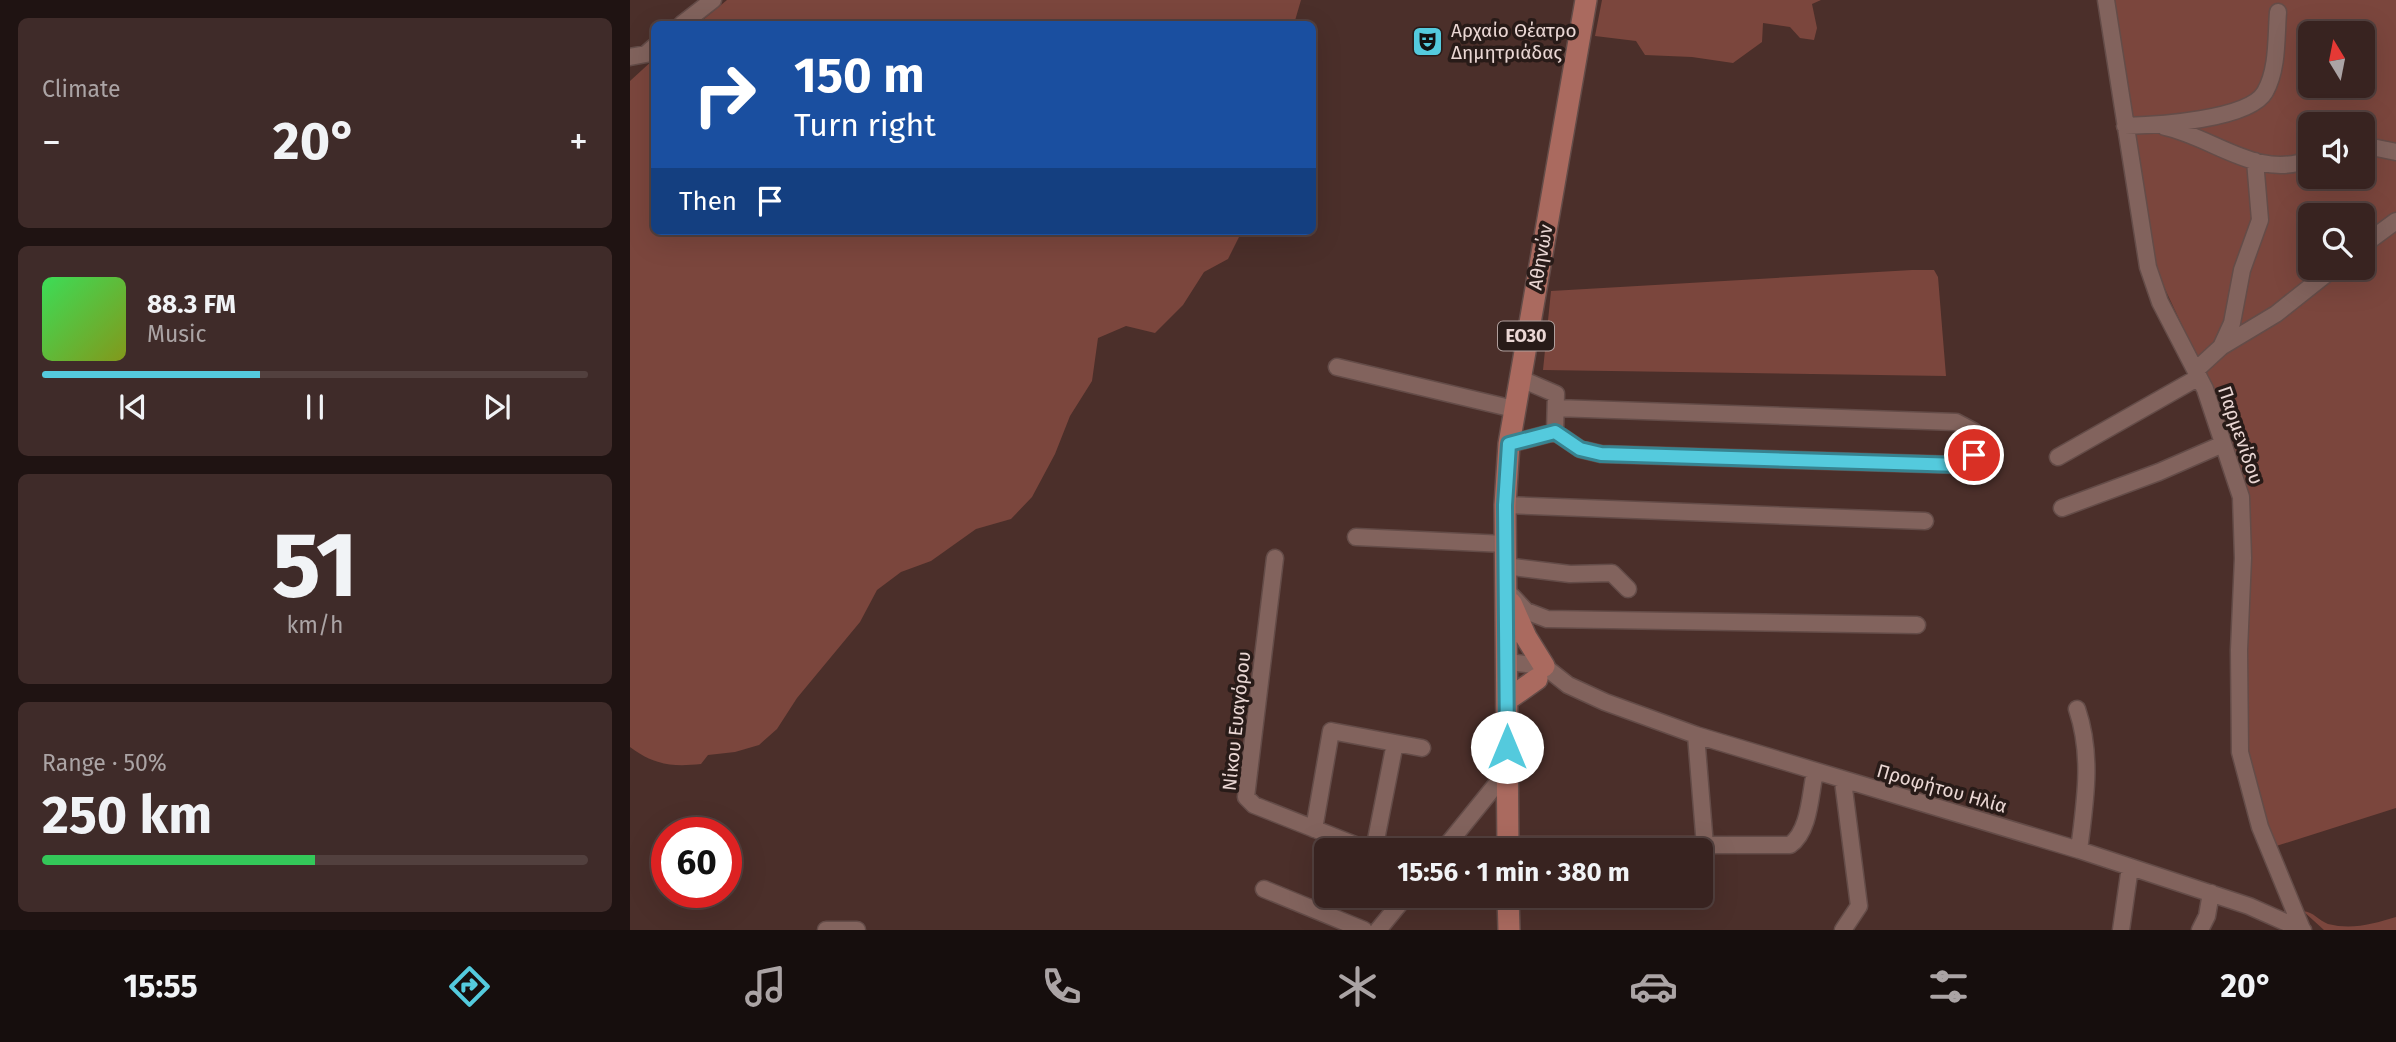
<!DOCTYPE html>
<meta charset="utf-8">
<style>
:root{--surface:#382320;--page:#3f2b29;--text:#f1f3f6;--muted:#aba4a5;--line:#52403e;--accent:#54cadd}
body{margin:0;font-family:"Fira Sans",sans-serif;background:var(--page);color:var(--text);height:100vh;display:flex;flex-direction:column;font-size:26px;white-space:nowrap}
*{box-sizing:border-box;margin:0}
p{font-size:23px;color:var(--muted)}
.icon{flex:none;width:38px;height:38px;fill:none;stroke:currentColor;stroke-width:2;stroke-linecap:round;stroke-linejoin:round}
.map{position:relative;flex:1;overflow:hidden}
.sheet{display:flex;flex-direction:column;gap:18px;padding:18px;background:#1f1312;width:630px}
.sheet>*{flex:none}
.guide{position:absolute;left:21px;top:21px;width:665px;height:214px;border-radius:10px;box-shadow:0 7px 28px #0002,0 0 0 2px var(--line);background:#1a4fa0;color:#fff;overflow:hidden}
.needle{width:46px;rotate:350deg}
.controls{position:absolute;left:1668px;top:21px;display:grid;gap:14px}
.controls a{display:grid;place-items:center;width:77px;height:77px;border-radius:10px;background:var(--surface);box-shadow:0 7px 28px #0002,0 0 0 2px var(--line);font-size:35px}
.speed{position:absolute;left:21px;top:817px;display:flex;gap:14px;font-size:35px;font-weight:700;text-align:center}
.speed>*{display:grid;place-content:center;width:91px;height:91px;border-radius:50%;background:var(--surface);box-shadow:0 7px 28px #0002,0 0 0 2px var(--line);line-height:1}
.speed .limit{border:10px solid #d22;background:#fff;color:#111}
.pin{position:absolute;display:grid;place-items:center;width:60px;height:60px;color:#fff;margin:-30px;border:4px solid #fff;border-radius:50%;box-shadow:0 2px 7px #0007}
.me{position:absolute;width:77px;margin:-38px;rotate:0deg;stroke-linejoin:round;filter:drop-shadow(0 0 5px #0008)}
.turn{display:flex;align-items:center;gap:24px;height:147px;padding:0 28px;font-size:32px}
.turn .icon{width:91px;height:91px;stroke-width:2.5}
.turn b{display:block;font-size:49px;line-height:60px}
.then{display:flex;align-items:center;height:66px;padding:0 28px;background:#0003;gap:14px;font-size:26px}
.big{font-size:52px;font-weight:700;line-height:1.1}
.sheet .tile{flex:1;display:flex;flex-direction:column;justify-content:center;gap:10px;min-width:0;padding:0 24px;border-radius:10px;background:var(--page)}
.sheet .dial{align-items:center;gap:0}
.dial b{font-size:91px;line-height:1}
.song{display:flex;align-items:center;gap:21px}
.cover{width:84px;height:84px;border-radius:10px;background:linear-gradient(135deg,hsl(130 70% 55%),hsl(70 70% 35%))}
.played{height:7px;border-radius:4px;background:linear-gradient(90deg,var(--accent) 40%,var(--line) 40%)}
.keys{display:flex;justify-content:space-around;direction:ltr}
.heat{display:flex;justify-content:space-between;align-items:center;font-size:38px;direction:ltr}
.charge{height:10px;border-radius:5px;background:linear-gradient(90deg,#34c759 50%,var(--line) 0)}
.trip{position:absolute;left:684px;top:838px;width:399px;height:70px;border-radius:10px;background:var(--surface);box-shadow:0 7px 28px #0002,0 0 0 2px var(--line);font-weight:700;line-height:70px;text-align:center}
.menu{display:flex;height:112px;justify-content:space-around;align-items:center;background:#160e0d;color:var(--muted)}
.menu .icon{width:49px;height:49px}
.menu .on{color:var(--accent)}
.menu b{font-size:32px;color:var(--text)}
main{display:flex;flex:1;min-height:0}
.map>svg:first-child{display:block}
.green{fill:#7b463d;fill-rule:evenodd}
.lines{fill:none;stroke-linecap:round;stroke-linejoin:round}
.minor-casing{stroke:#644c48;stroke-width:19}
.major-casing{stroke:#644c48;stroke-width:24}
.minor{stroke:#82635d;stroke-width:16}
.major{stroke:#aa6a5f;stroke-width:21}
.route-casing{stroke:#378390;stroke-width:18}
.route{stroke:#54cadd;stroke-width:12}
.labels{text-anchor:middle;stroke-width:7;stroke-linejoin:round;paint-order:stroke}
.shield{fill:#281b18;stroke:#b09f9c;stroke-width:2}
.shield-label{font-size:18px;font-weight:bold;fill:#ead7d4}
.poi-label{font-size:19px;fill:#ead7d4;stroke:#281b18;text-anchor:start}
.street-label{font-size:19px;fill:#ead7d4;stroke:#281b18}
</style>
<main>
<section class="sheet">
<div class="tile"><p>Climate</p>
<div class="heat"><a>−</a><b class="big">20°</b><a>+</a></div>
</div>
<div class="tile">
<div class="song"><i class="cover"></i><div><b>88.3 FM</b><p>Music</p></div></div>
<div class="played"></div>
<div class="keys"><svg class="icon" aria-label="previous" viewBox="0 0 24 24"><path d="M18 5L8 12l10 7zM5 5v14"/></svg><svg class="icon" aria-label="pause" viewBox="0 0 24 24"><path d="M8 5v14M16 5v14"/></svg><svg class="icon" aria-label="next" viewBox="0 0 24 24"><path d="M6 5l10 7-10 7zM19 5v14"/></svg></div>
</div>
<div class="tile dial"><b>51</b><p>km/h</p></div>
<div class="tile"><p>Range · 50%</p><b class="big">250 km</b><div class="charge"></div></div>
</section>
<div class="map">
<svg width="1766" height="930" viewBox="0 0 1766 930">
<rect width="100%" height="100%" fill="#4b2f2a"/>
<!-- green -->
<path class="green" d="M97 0H671L664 24H68Z
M972 0H1191L1182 4 1187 28 1184 40 1170 38 1160 27 1133 23 1132 42 1103 63 1062 57 1015 55 1006 41 965 36Z
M1483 0H1766V808L1643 847 1619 772 1613 724 1619 502 1587 400 1527 272ZM1680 33H1732V86H1680ZM1680 124H1732V177H1680ZM1680 215H1732V268H1680Z
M24 59V231H612L598 259 574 272 553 305 525 333 496 326 468 338 462 381 440 416 425 454 402 497 381 519 346 529 301 561 271 572 247 590 230 622 167 698 147 729 129 745 105 752 78 755 71 764C42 767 24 765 0 747V81Z
M1282 270H1304L1308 277 1316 376 913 370 921 291Z
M1673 911C1684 912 1688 920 1698 924 1722 930 1743 924 1766 917V930H1694Z"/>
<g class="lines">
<defs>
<path id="minor" d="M1476 0 1518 267 1530 302 1575 389 1611 497 1613 558 1609 650 1610 752 1630 827 1672 929
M52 24 83 0
M0 57 16 54 24 47
M1495 126C1526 125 1619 120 1635 92 1648 69 1646 38 1648 12
M1535 127C1583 137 1629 181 1680 159
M1732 145 1766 152
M1732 246 1766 221
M1591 347 1602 323 1612 270 1630 220 1625 161
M707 367 884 409
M1566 370 1591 347 1646 314 1704 268
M925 432 950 449 971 454 1330 465C1345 459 1350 446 1343 431L1326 422 926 408
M879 444 925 432 926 394 889 378
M1428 457 1569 377
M875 505 1295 521
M1432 508 1529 472 1593 444
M726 537 875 544
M645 558 616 797 624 805 738 850
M875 566 940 574 982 573 998 589
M882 596 896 611 917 619 1287 625
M877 662 914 666 938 685 975 702 1066 735 1449 850 1619 906 1673 930
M1447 709C1463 756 1455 802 1449 850
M1066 735 1075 846
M684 829 701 731 792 748
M878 845H1160C1180 831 1180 794 1185 772
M744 850 765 743
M813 850 877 771
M634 889 734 930
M196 930H227
M748 930 776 896
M1213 930 1229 906 1213 781
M1491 930 1500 867
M1570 930 1577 916 1581 893"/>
<path id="major" d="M881 603 896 637 914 666
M877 700 907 679
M878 850 875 505 879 444 956 0
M878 896 879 930"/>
</defs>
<!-- minor casing -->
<use href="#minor" class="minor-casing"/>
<!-- major casing -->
<use href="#major" class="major-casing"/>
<!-- minor -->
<use href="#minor" class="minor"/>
<!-- major -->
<use href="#major" class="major"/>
</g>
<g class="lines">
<defs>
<path id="route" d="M877 747 875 505 879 444 925 432 950 449 971 454 1330 465 1344 455"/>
</defs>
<!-- route casing -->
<use href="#route" class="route-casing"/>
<!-- route -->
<use href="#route" class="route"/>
</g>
<!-- icons -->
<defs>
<symbol id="theatre-square" viewBox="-11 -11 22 22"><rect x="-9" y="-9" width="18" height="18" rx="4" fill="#54cadd" stroke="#281b18"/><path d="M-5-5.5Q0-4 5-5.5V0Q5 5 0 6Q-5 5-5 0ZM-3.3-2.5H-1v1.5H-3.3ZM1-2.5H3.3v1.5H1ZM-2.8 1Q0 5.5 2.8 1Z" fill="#111"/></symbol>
</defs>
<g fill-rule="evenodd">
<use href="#theatre-square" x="780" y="24" width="35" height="35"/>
</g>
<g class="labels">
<!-- shield labels -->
<rect class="shield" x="868" y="321.5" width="56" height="29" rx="5"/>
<g class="shield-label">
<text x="896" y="342">ΕΟ30</text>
</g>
<!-- poi labels -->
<g class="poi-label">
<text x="821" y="37">Αρχαίο Θέατρο<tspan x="821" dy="22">Δημητριάδας</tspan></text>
</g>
<!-- street labels -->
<g class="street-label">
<text transform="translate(910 257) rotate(-80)" y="7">Αθηνών</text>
<text transform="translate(1611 435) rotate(71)" y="7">Παρμενίδου</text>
<text transform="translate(606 721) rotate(-84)" y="7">Νίκου Ευαγόρου</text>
<text transform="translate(1312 788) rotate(16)" y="7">Προφήτου Ηλία</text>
</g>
</g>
</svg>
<div class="controls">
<a><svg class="needle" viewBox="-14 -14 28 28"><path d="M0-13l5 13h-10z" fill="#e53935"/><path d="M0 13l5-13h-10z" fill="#aba4a5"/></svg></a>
<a><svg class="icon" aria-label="sound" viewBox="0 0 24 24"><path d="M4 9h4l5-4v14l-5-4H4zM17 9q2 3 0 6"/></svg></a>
<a><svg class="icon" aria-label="search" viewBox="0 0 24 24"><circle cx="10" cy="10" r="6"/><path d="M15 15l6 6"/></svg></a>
</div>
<div class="speed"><div class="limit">60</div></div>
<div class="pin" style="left:1344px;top:455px;background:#d93025"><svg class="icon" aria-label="arrive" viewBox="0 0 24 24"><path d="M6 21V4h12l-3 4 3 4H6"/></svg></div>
<svg class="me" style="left:877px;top:747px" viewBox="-20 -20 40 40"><circle r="19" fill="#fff"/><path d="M0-13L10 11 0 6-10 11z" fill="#54cadd"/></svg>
<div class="trip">15:56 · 1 min · 380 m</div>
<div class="guide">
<div class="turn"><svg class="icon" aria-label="right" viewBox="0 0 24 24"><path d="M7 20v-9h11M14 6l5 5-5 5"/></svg><div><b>150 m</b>Turn right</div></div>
<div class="then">Then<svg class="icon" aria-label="arrive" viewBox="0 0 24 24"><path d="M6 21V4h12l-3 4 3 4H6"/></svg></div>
</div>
</div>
</main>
<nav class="menu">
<b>15:55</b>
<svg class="icon on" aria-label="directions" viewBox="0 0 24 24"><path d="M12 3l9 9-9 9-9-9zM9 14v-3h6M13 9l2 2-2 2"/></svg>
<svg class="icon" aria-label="music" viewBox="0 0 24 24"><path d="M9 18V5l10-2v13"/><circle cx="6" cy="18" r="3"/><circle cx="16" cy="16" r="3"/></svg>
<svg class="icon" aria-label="phone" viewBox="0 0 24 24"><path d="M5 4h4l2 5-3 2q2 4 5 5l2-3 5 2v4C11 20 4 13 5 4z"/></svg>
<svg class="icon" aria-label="climate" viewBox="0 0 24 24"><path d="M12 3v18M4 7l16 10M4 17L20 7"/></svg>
<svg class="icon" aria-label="car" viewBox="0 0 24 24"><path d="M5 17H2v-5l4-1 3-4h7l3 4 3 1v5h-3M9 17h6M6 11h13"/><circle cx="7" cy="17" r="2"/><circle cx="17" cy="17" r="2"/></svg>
<svg class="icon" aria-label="filters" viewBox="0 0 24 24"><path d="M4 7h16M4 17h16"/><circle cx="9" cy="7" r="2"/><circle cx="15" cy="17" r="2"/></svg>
<b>20°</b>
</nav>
